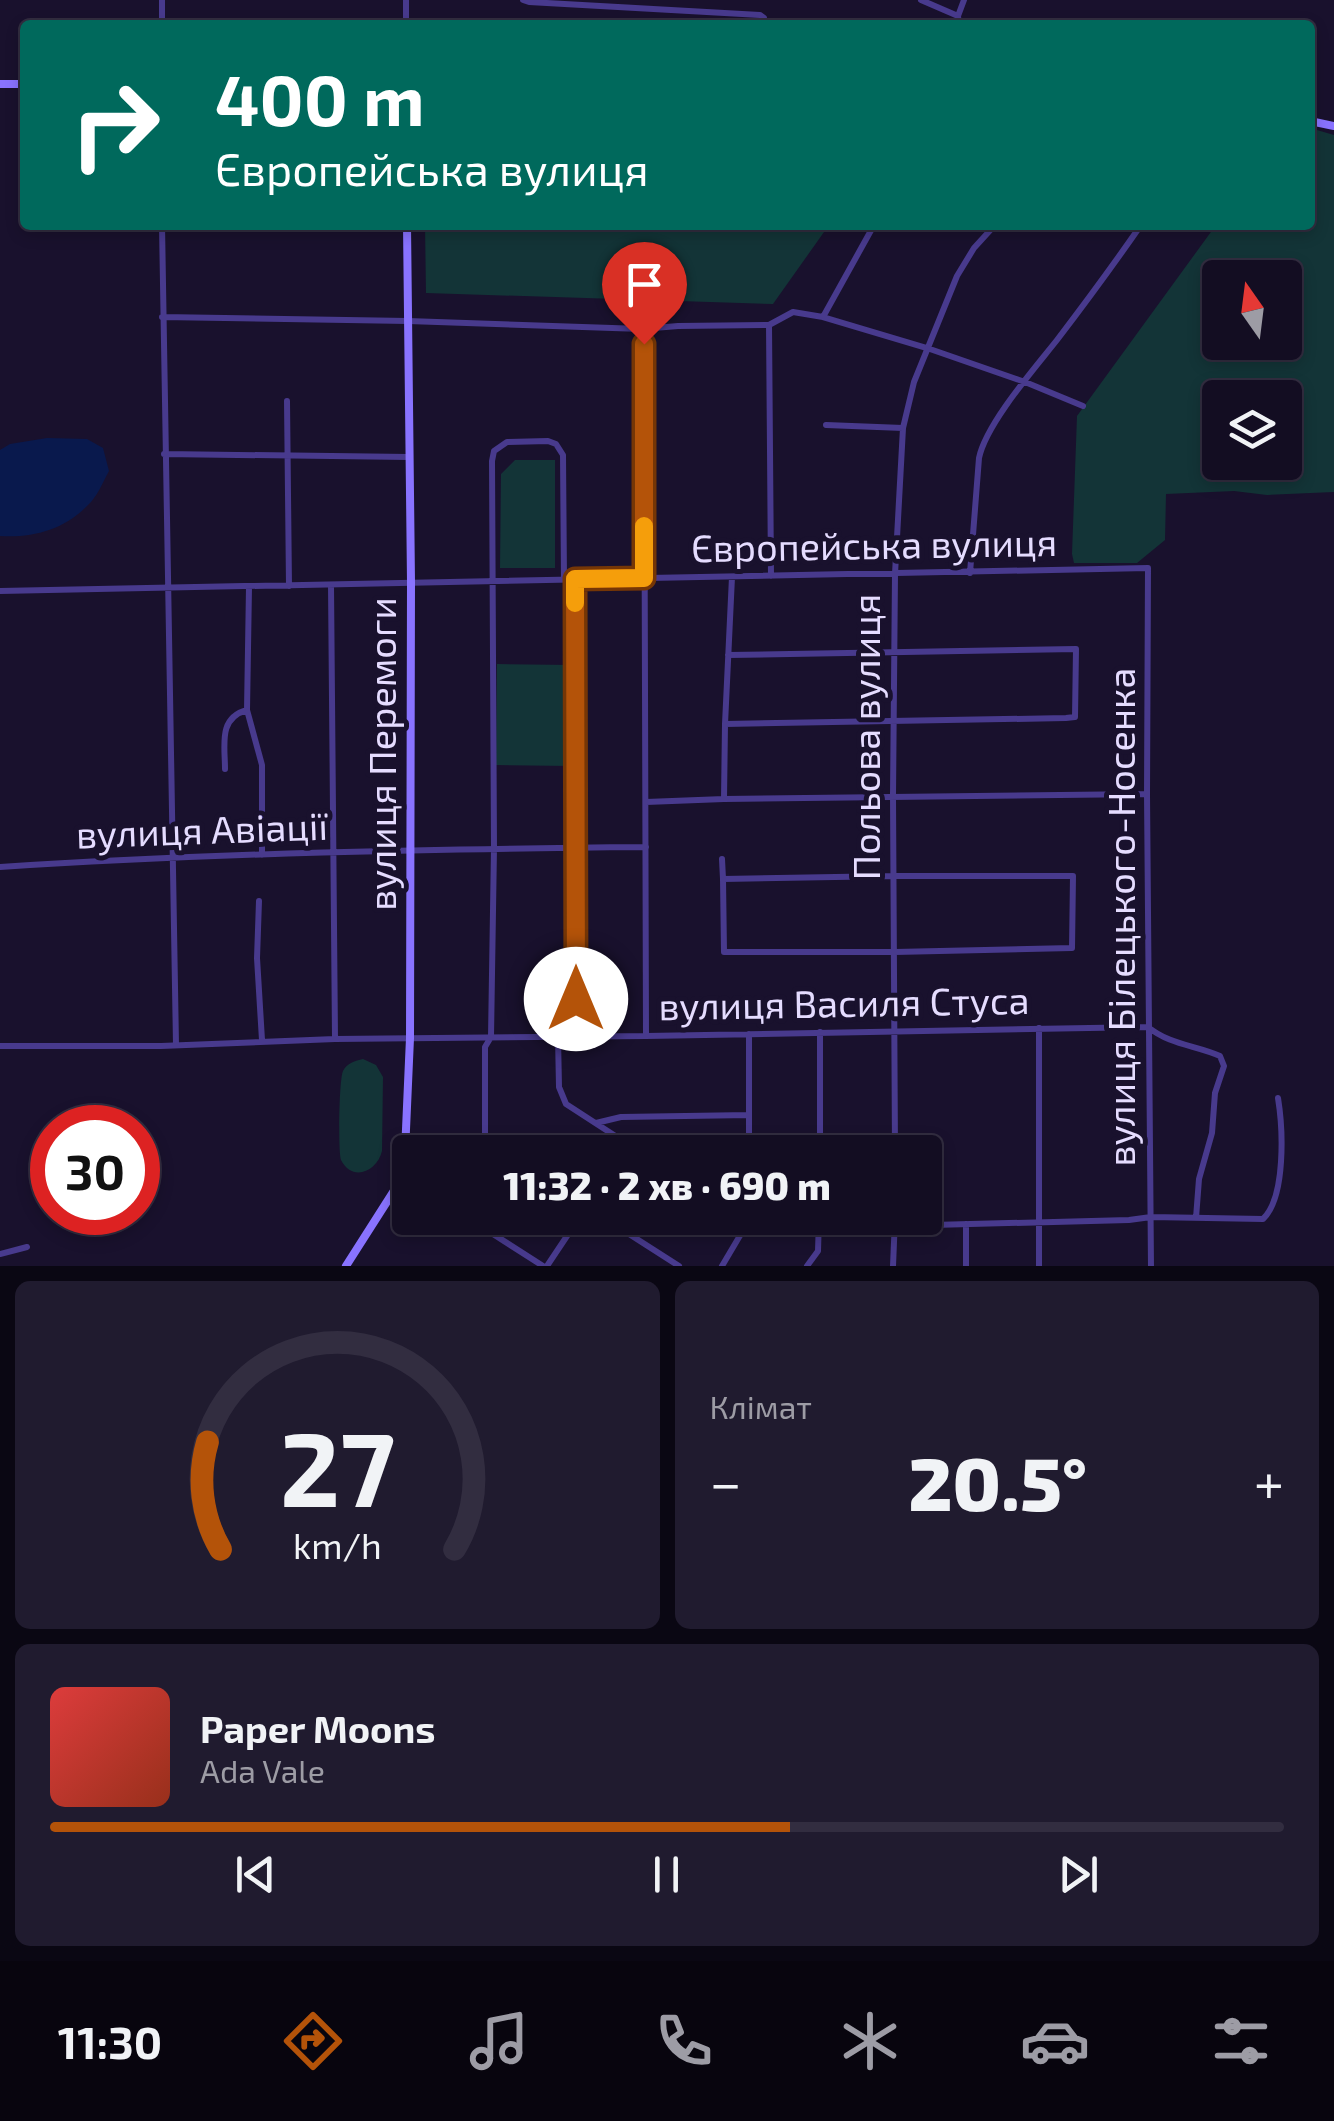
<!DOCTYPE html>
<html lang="uk">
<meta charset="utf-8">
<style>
:root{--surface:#130d22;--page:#201b2f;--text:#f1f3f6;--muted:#9d9ca5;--line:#322d40;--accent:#b45309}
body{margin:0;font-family:"Exo 2",sans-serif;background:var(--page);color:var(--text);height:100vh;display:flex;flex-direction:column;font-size:38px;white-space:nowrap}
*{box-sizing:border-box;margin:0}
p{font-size:32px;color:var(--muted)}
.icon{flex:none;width:55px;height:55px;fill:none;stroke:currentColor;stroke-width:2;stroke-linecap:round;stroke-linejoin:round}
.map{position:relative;height:1266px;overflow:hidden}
.details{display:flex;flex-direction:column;gap:15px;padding:15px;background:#0a0713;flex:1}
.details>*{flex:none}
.guide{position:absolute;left:20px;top:20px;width:1295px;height:210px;border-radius:10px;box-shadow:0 5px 15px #0003,0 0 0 2px var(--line);background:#00695c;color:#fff;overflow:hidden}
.needle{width:65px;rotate:346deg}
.controls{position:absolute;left:1202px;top:260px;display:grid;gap:20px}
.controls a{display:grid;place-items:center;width:100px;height:100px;border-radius:10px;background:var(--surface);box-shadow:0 5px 15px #0003,0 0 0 2px var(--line);font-size:50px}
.speed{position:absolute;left:30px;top:1105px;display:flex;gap:20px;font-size:50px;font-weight:700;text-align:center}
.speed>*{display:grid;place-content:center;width:130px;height:130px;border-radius:50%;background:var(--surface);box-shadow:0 5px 15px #0003,0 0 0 2px var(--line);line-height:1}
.speed .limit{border:15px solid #d22;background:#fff;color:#111}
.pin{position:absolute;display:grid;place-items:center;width:85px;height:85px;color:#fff;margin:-102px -42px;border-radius:50% 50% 50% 0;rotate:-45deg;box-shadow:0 0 10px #0007}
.pin .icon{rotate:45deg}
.me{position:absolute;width:110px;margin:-55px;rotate:0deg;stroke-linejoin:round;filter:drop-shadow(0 0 8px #0008)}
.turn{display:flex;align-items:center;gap:35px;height:210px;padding:0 30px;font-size:45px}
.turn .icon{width:130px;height:130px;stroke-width:2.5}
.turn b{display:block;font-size:70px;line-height:85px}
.big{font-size:75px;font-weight:800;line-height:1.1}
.details .card{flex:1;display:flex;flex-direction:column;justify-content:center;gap:15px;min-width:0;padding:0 35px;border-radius:15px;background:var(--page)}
.details .dial{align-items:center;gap:0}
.dial svg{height:260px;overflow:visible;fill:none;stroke:var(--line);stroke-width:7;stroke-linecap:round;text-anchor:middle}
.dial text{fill:var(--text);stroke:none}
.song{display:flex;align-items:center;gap:30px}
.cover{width:120px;height:120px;border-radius:15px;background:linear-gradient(135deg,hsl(0 70% 55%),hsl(10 70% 35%))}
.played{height:10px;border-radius:5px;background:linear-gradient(90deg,var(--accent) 60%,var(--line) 60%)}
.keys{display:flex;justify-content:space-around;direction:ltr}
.heat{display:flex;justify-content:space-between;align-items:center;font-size:55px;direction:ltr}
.details .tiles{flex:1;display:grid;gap:15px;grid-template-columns:1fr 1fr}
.card:last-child{grid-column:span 2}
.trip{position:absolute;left:392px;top:1135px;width:550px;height:100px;border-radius:10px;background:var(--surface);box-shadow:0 5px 15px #0003,0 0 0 2px var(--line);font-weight:800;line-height:100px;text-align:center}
.tabs{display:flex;height:160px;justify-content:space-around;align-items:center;background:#08050e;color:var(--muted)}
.tabs .icon{width:70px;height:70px}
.tabs .current{color:var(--accent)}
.tabs b{font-size:45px;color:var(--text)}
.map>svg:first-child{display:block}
.green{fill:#133437;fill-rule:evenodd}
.water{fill:#09194d}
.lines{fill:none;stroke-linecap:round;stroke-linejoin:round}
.street{stroke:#483a8d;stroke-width:6}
.secondary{stroke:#8973ff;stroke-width:8}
.route-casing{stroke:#753606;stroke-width:25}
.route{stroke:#b45309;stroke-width:18}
.slow{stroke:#f59e0b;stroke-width:18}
.labels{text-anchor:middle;stroke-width:10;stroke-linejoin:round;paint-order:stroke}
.street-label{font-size:38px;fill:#e5dcff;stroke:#19112d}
</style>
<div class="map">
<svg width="1334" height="1266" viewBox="0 0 1334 1266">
<rect width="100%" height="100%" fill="#19112d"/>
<!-- green -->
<path class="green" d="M1310 128 1334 135V492L1267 495 1234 491 1166 494 1165 540 1137 563H1074L1072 554 1077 416 1216 225H1310ZM1220 278H1285V342H1220ZM1220 398H1285V462H1220Z
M425 225H829L773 304 426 293Z
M515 460H555V568H500L501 474Z
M497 664 572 665V766L496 765Z
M363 1059 376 1065 383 1077 382 1151C377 1172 352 1182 341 1160 338 1152 339 1079 343 1071 347 1063 355 1061 363 1059Z"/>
<!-- water -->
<path class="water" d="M47 438 87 439 103 448 109 471C103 482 97 497 88 505 64 530 33 538 0 536V450L10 444Z"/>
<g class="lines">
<!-- street -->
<path class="street" d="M406 0V25
M523 0 529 2 760 15 764 18 765 25
M921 0 958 16
M162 25V0
M959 25 958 16 964 0
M162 225 176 1045
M162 317 408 321 642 329 678 326 769 325 793 312 823 317 927 348 1025 382 1083 406
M823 317 874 225
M769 325 771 576
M642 329 644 344 646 1036
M287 401 289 586
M826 425 903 428
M164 454 409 457
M970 573 979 458C986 424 1034 369 1057 340 1086 302 1114 264 1141 225
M732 577 725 724 724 799 1147 794
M575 579 576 1037
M331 585 335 1039
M249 587 247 710 262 765V855
M0 591 1148 568 1147 794 1151 1266
M725 724 1066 718 1075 717 1076 649 728 655
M225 769C225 745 218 718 247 710
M646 802 724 799
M722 859 723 879
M0 867C215 853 431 849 646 847
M894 876H1073L1072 948 895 952H724L723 879Z
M259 901 257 958 262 1040
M749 1034V1152
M558 1037 559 1087 566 1104 640 1152
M0 1046H161L335 1039 646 1036 1148 1027C1170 1045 1195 1045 1220 1056L1224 1066 1215 1093 1212 1133 1199 1179 1196 1218
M596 1123 621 1117 749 1115
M505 1152 485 1140V1047L491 1037 494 848 492 461 494 451 507 442 548 441 556 444 563 455 564 579
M820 1152V1032
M895 1152 893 796 895 574 903 428 914 382 957 276 974 248 995 225
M468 1218 543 1266
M604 1218 679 1266
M966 1224V1266
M894 1226 1129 1220 1151 1217 1263 1219C1286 1197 1283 1129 1278 1098
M0 1254 27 1247
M547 1266 579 1218
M722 1266 748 1222V1218
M807 1266 818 1251 819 1218
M893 1266 895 1218
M1039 1266V1028"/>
<!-- secondary -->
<path class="secondary" d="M0 84H25
M1310 121 1334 126
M346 1266 404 1175 410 1038 411 582 407 225"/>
</g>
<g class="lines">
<defs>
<path id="route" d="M576 999 575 579 644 578V344"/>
</defs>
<!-- route casing -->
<use href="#route" class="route-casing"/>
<!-- route -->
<use href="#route" class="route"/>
<!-- slow -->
<path class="slow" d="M575 603V579L644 578V526"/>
</g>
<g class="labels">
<!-- street labels -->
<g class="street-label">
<text transform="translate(874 546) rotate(-1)" y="13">Європейська вулиця</text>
<text transform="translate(867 737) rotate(-90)" y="13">Польова вулиця</text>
<text transform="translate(383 754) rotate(-90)" y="13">вулиця Перемоги</text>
<text transform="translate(202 831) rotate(-2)" y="13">вулиця Авіації</text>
<text transform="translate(1122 917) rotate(-90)" y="13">вулиця Білецького-Носенка</text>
<text transform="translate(844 1004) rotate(-1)" y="13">вулиця Василя Стуса</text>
</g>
</g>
</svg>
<div class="controls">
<a><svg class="needle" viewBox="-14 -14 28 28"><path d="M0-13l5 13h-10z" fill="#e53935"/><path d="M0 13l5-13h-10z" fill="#9d9ca5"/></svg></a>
<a><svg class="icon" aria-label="layers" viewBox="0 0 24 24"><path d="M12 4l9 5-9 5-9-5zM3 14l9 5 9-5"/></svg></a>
</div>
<div class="speed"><div class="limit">30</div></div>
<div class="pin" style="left:644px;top:344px;background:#d93025"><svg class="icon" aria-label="arrive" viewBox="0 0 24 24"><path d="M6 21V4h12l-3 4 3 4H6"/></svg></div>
<svg class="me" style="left:576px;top:999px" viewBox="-20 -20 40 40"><circle r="19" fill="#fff"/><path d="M0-13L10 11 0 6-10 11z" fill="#b45309"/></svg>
<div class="trip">11:32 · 2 хв · 690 m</div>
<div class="guide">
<div class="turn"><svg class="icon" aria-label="right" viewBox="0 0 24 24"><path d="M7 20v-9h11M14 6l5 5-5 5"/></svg><div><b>400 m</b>Європейська вулиця</div></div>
</div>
</div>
<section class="details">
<div class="tiles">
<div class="card dial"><svg viewBox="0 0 100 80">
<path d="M14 69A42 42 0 1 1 86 69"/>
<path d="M14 69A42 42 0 0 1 10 36" stroke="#b45309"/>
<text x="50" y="56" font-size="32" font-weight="700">27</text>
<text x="50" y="72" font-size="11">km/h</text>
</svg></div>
<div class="card"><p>Клімат</p>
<div class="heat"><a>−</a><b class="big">20.5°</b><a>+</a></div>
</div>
<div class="card">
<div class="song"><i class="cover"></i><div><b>Paper Moons</b><p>Ada Vale</p></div></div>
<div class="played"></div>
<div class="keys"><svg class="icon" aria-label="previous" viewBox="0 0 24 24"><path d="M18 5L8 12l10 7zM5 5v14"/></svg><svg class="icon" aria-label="pause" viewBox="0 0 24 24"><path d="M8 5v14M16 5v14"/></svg><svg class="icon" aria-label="next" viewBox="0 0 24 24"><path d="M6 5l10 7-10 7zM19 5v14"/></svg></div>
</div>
</div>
</section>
<nav class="tabs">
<b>11:30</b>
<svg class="icon current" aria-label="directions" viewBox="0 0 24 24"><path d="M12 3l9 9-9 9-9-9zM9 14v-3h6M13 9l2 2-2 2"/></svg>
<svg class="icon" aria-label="music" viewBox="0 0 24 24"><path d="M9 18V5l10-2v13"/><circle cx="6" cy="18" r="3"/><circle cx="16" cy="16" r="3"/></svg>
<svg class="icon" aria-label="phone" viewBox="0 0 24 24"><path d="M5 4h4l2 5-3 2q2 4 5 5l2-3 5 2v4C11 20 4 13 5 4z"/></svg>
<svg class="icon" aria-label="climate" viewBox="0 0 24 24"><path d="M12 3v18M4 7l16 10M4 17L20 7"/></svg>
<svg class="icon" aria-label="car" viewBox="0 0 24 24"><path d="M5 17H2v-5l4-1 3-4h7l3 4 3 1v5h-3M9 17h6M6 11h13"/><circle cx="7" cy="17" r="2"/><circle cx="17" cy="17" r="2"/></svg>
<svg class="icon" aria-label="filters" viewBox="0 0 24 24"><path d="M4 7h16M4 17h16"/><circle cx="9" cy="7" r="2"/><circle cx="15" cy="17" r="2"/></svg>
</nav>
